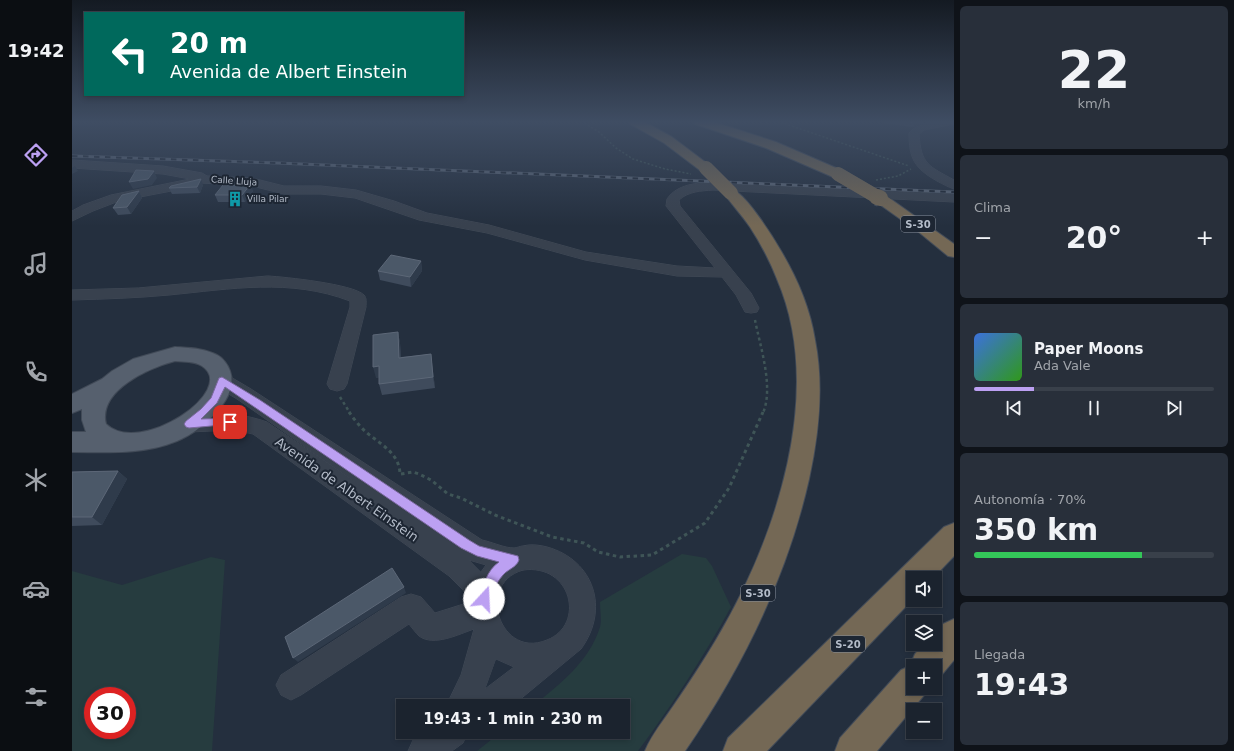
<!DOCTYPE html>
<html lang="es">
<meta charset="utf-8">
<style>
:root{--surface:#1b232e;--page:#282f3a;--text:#f1f3f6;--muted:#a0a4aa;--line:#39404a;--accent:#bca0f2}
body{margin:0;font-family:"DejaVu Sans",sans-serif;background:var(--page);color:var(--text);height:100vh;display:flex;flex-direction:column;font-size:15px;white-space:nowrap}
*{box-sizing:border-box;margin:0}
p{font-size:13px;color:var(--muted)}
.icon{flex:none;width:22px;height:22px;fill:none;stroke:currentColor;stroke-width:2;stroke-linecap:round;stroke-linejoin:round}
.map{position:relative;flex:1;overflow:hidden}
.sheet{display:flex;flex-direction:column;gap:6px;padding:6px;background:#0f1319;width:280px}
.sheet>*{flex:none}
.top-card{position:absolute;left:12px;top:12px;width:380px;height:84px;border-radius:0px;box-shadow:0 2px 6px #0003,0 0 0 1px var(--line);background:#00695c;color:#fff;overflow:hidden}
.tools{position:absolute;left:834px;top:571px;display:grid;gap:8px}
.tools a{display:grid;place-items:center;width:36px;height:36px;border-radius:0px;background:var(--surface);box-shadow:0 2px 6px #0003,0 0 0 1px var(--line);font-size:20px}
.speed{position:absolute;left:12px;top:687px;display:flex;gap:8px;font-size:20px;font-weight:700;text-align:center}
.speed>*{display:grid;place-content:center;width:52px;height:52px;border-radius:50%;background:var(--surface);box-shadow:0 2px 6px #0003,0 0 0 1px var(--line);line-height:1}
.speed .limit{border:6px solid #d22;background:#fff;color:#111}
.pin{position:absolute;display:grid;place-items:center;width:34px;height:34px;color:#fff;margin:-17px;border-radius:8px;box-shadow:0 2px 6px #0006}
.me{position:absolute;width:44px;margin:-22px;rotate:20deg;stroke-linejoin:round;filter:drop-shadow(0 0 3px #0008)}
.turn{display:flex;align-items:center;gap:14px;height:84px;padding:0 20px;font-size:18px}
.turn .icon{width:52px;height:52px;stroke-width:2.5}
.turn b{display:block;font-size:28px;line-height:34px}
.big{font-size:30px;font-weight:800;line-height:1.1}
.sheet .card{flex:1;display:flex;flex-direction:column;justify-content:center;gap:6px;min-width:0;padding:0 14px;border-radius:6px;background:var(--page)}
.sheet .dial{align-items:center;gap:0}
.dial b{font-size:52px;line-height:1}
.song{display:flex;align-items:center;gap:12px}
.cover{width:48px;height:48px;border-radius:6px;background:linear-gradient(135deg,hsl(220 70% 55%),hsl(110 70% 35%))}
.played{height:4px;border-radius:2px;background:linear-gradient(90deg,var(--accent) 25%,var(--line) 25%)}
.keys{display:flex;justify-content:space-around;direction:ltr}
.heat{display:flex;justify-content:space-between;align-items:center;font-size:22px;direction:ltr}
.charge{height:6px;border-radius:3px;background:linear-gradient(90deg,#34c759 70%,var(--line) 0)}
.trip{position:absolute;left:324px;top:699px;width:234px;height:40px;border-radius:0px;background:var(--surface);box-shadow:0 2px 6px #0003,0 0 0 1px var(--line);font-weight:800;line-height:40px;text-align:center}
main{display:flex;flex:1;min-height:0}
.tab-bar{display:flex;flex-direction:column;width:72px;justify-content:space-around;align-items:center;background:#0b0e12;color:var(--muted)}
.tab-bar .icon{width:28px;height:28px}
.tab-bar .active{color:var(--accent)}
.tab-bar b{font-size:18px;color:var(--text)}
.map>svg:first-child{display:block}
.green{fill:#263c3f;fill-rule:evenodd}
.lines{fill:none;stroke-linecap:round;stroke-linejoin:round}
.minor-casing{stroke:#414a57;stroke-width:1}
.major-casing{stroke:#414a57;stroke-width:2}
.highway-casing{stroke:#434c59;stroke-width:2}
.path-far2{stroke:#3f5557;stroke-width:1.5;stroke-dasharray:2 2;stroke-linecap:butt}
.path-far1{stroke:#3f5557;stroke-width:2.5;stroke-dasharray:3 3;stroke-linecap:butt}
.path{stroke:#3f5557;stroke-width:3;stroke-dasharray:3.5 3.5;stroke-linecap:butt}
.minor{fill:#38414e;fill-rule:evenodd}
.major{fill:#56606e;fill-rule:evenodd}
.highway{fill:#746855;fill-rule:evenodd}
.rail-casing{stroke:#5a6575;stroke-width:3}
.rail{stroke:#1d2633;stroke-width:2;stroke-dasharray:5.5;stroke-linecap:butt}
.highway-bridge-far1-casing{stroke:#434c59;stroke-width:14;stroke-linecap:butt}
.highway-bridge-casing{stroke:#434c59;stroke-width:18;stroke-linecap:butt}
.highway-bridge-far1{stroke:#746855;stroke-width:14}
.highway-bridge{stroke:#746855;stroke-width:16}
.wall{fill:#3f4b5c}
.shaded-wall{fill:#2f3b4b}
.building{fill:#4b5868;stroke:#5c6777}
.route{fill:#bca0f2;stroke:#7a689d}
.labels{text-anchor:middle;stroke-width:4;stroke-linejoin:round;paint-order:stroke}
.far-street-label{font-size:9px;fill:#b4bcc9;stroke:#1d2633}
.far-poi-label{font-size:9px;fill:#b4bcc9;stroke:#1d2633;text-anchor:start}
.shield{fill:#1d2633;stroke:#878f9c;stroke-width:1}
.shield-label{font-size:10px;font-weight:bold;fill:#b4bcc9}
.near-street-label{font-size:13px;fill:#b4bcc9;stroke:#1d2633}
</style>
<main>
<nav class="tab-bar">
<b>19:42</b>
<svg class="icon active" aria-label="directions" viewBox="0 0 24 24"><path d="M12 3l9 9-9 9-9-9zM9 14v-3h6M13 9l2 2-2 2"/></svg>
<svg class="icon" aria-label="music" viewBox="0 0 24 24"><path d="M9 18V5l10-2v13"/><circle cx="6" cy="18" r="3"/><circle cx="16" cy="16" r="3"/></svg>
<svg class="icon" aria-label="phone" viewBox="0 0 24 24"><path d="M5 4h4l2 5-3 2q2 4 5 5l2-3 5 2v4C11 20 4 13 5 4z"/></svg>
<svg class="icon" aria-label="climate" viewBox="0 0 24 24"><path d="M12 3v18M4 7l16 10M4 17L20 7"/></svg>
<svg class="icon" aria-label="car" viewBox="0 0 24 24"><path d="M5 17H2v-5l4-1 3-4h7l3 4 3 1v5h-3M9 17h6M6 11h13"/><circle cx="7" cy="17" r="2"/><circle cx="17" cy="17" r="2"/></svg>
<svg class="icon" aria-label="filters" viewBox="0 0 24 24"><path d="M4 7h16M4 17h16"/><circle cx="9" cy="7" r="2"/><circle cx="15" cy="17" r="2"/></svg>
</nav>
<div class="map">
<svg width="882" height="751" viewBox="0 0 882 751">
<rect width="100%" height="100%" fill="#242f3e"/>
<!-- green -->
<path class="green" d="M610 554 634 558 640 566 659 607C631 658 600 705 566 751H405L429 732H551V706H461C488 684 517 662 528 627 530 620 528 610 528 602Z
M139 557 153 560 140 751H0V571L50 585ZM21 696H55V730H21Z"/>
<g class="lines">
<defs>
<path id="minor" d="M868 121H882V124L852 130 847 134C849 165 857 166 882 180V189C876 187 871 184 865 181 842 168 837 158 837 133 844 124 857 123 868 121Z
M0 160 91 166 130 173 135 176 180 178 212 186H249L284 190 322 201 355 213 417 225 514 252 605 266 643 268 594 206 595 199C605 184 625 183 641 182L882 194V202L641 190C629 191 617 191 607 200L608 206 679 293 687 308 685 312 679 313 673 312 664 295 650 277 605 276 513 260 415 233 347 220 283 198 249 194H212L180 186 129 183 115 188 47 201 21 211 0 221V211L11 205 39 195 118 179 91 174 0 168Z
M196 276C213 277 281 284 292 295 295 298 294 303 294 307L275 384 272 389 265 391 258 389 255 384 278 307V301C218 278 159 289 97 295 65 298 33 299 0 300V290L66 288Z
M150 374 157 376 179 389 410 540C420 542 432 548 442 548 445 548 448 546 451 546 459 544 467 545 475 547 522 560 538 609 509 649L440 706H374L389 675 402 629C387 634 362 647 347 636 344 633 340 628 337 624L229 695 219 700 209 695 204 685 209 675 329 597 339 594 349 597 363 613 398 602 391 590 377 576 181 434 162 430 117 432 110 430 107 424 110 418C137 409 169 413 195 422L292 488 165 399 143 386 140 381 143 376ZM397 560 414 565 409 572ZM451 570C500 563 514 625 475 640 428 660 403 583 451 570ZM424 659 442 667 413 689Z
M352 732H396L391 743 380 751H336L341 740Z"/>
<path id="major" d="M103 347C117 348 132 348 145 355 151 358 156 365 158 371 168 399 128 432 105 441 71 455 36 452 0 452V432H14L10 420V409L0 413V394L30 379 40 371 61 359ZM103 361C112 362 123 361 130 366 167 390 68 457 34 424 26 390 77 368 103 361Z"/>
<path id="highway" d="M556 121H571L600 137 641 168 639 171 634 172 629 171 592 143 558 124Z
M621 121H639L704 142 771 171 773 174 771 177 766 178 761 177 694 148 623 124Z
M659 189C673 192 701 237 709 251 725 278 738 308 743 340 752 386 747 433 737 479 715 577 670 668 613 751H573C580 734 592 720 602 705 617 683 631 662 644 640 704 539 754 392 705 279 698 261 689 244 678 227 670 215 660 205 652 193L654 190Z
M808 194 813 195 882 244V257L876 256 848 233 803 201 801 198 803 195Z
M882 523V556L861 578H841V599L695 751H651L656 738 872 527Z
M882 619V660L867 678 863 679V666H841V688H856L853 694 805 751H763L768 738 829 670 838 666 843 654 852 644H863V632L871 624Z"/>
</defs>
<!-- minor casing -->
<use href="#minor" class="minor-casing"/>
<!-- major casing -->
<use href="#major" class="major-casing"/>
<!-- highway casing -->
<use href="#highway" class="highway-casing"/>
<!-- path-far2 -->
<path class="path-far2" d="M509 121 527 132 544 148 561 159 593 169 619 174
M705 121 837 166
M804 180 826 176 839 169"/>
<!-- path-far1 -->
<path class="path-far1" d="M683 320C688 346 702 387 691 413
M268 397 278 413"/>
<!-- path -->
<path class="path" d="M277 412C282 419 288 427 295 433 310 445 328 454 328 475
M329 474 341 472 347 474 359 480 376 494 389 498 423 515 480 537 512 543 526 552 548 557 580 555 633 523 657 488 691 412"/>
<!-- minor -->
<use href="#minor" class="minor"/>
<!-- major -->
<use href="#major" class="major"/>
<!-- highway -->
<use href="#highway" class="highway"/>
<defs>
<path id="rail" d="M0 156 206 163 882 192"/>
</defs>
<!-- rail casing -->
<use href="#rail" class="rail-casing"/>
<!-- rail -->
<use href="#rail" class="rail"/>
<defs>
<path id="highway-bridge-far1" d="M634 168 659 193
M766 174 807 198"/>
<path id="highway-bridge" d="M805 197 808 198"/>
</defs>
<!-- highway-bridge-far1 casing -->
<use href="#highway-bridge-far1" class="highway-bridge-far1-casing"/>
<!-- highway-bridge casing -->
<use href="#highway-bridge" class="highway-bridge-casing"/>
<!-- highway-bridge-far1 -->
<use href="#highway-bridge-far1" class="highway-bridge-far1"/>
<!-- highway-bridge -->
<use href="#highway-bridge" class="highway-bridge"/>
</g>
<!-- wall -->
<path class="wall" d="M813 121H863L855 122 841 127 811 123Z
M131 185 128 193 100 194 97 188Z
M178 185 181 191 173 202H146L143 195Z
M67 191 70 198 59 214 46 215 41 208Z
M349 261 350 271 339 287 308 280 306 271Z
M326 332 328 343 329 357 359 354 363 388 310 395 307 384V377L304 378Z
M46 471 55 479 30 525 0 526V472Z"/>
<!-- shaded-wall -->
<path class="shaded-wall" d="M848 121H863L855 122 841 127 843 123Z
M3 166 6 171 0 174V168Z
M82 171 85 178 80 185 61 189 57 182Z
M129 179 131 185 128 193 125 187Z
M178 185 181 191 173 202 170 195Z
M67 191 70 198 59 214 55 207Z
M349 261 350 271 339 287 338 277Z
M326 332 328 343 329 368 327 358Z
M359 354 360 364 363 388 361 377Z
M307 366 310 377 304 378 301 367Z
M46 471 55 479 30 525 20 517Z
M332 587 334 593 226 662 221 658Z"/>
<!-- building -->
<path class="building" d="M830 121H848L843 123Z
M64 170 82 171 76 179 57 182Z
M129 179 125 187 97 188 99 186Z
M151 185H178L170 195H143Z
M67 191 55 207 41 208 50 195Z
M319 255 349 261 338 277 306 271Z
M326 332 327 358 359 354 361 377 307 384V366L301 367V335Z
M46 471 20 517H0V472Z
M320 568 332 587 221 658 213 637Z"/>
<!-- sky -->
<linearGradient id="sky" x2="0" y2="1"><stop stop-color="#141a22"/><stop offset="0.54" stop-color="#3f4d63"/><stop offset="1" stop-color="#3f4d63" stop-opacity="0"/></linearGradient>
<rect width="882" height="226" fill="url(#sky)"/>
<!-- route -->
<path class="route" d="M150 377 188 400 397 540 407 546 446 556 447 560C444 568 436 569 431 575 423 584 421 593 417 604L412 605 408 604 406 599C411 586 415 570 427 562L405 556 389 548 153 387 145 403 129 419 158 418 162 419 163 422 162 424 117 428 114 427 112 424 114 421 129 409 139 398 147 378Z"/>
<!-- icons -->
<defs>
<symbol id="building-bare" viewBox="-9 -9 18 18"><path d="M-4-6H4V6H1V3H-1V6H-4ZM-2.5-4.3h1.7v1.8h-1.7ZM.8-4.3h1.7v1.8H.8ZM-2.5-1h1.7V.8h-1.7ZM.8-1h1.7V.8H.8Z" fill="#0f9aa8" stroke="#1d2633" stroke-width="2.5" paint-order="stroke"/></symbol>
</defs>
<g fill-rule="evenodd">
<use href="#building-bare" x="152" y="188" width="22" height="22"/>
</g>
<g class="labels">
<!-- far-street labels -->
<g class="far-street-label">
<text transform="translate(162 181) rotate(4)" y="3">Calle Lluja</text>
</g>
<!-- far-poi labels -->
<g class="far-poi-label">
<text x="175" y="202">Villa Pilar</text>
</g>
<!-- shield labels -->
<g class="shield">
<rect x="829" y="216" width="34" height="16" rx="3"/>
<rect x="669" y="585" width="34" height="16" rx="3"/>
<rect x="759" y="636" width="34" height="16" rx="3"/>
</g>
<g class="shield-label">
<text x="846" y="228">S-30</text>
<text x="686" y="597">S-30</text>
<text x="776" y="648">S-20</text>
</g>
<!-- near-street labels -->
<g class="near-street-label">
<text transform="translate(275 489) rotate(35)" y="5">Avenida de Albert Einstein</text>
</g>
</g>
</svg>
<div class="tools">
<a><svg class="icon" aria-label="sound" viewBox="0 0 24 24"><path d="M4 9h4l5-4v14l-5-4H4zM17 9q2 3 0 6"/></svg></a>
<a><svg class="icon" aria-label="layers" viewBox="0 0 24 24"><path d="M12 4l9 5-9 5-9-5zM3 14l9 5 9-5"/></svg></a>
<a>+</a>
<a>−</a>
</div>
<div class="speed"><div class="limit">30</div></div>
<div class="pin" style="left:158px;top:422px;background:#d93025"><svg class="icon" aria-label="arrive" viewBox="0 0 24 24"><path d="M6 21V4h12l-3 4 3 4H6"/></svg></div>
<svg class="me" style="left:412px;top:599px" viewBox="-20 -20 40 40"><circle r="19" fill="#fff"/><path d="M0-13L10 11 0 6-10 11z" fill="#bca0f2"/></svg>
<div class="trip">19:43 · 1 min · 230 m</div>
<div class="top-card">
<div class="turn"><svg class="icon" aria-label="left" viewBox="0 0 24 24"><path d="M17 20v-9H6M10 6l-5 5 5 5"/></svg><div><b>20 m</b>Avenida de Albert Einstein</div></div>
</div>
</div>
<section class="sheet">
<div class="card dial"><b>22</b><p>km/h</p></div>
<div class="card"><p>Clima</p>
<div class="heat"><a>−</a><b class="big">20°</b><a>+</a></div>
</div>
<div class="card">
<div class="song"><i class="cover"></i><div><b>Paper Moons</b><p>Ada Vale</p></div></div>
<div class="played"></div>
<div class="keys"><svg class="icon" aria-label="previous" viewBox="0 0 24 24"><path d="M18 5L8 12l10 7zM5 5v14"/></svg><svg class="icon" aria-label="pause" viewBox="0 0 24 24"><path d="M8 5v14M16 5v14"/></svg><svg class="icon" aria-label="next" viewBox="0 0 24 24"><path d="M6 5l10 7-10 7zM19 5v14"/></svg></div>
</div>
<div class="card"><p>Autonomía · 70%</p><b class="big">350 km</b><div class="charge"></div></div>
<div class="card"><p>Llegada</p><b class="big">19:43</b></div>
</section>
</main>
